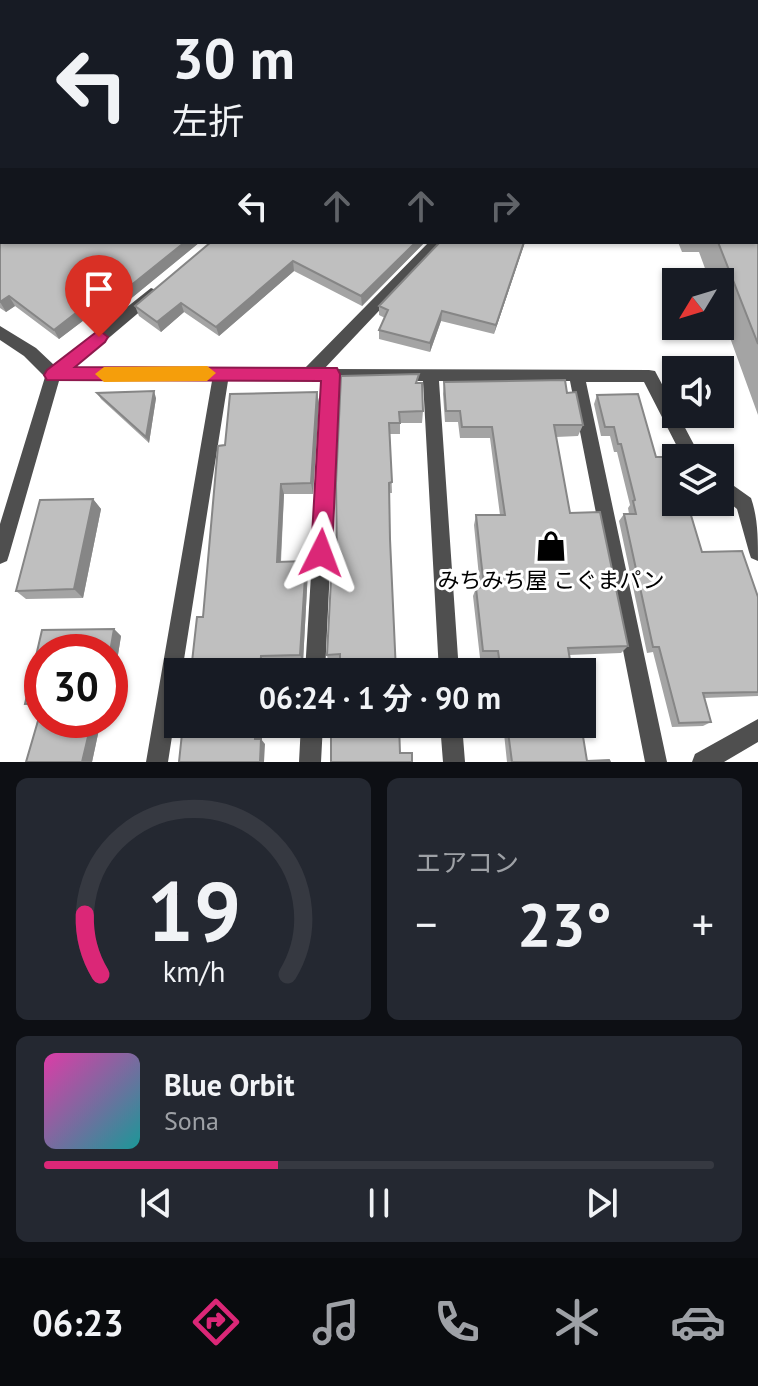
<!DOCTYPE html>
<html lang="ja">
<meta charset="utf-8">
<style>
:root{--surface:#171b24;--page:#242831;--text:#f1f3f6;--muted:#9ea1a6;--line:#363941;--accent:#db2777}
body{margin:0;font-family:"PT Sans","Noto Sans JP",sans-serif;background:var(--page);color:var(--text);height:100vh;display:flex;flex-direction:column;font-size:30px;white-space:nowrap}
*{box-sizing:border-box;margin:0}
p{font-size:26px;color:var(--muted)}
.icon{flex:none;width:44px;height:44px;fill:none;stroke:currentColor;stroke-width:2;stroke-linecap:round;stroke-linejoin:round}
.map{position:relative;height:762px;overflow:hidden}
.panel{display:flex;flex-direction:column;gap:16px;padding:16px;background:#0d0f14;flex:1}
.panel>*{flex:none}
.banner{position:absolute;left:0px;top:0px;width:758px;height:244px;box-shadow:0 2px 6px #0004;background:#171b24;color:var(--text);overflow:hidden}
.needle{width:52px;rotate:232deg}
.buttons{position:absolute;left:662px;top:268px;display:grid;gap:16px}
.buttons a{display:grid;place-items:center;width:72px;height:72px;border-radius:0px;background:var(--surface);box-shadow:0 2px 6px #0004;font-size:40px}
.speed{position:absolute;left:24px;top:634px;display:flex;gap:16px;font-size:40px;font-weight:700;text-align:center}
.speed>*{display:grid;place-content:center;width:104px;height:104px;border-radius:50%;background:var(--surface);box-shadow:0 2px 6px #0004;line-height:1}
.speed .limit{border:12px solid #d22;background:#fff;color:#111}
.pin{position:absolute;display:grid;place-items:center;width:68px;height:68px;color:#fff;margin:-82px -34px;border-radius:50% 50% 50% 0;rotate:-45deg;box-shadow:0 0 8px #0007}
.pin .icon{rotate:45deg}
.me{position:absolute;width:88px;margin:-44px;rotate:3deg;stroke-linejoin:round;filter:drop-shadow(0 0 6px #0008)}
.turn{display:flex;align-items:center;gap:28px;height:168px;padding:0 40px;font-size:36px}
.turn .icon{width:104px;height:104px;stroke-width:2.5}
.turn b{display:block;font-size:56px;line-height:68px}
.lanes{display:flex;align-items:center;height:76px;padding:0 40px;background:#0003;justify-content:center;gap:40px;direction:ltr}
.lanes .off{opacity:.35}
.big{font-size:60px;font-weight:700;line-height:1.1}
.panel .widget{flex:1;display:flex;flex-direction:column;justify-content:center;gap:12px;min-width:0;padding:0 28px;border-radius:12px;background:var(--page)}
.panel .dial{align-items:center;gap:0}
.dial svg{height:208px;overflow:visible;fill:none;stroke:var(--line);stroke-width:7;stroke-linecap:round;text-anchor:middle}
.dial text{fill:var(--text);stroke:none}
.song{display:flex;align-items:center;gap:24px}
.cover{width:96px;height:96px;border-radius:12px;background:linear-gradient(135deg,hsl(320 70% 55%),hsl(180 70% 35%))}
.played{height:8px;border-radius:4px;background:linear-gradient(90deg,var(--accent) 35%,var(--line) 35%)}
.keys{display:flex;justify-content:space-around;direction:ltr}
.heat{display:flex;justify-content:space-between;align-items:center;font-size:44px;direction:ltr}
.panel .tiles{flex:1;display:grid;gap:16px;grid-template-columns:1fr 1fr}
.widget:last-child{grid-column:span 2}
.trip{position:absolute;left:164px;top:658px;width:432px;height:80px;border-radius:0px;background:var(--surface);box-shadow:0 2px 6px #0004;font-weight:700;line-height:80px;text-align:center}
.tab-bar{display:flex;height:128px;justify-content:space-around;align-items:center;background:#090b0e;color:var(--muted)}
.tab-bar .icon{width:56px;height:56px}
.tab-bar .active{color:var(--accent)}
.tab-bar b{font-size:36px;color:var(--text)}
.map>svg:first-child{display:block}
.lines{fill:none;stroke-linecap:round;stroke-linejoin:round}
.street{fill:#4f4f4f;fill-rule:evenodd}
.wall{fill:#a4a4a4}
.shaded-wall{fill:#868686}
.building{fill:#bfbfbf;stroke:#868686;stroke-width:2}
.route{fill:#db2777;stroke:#8e194d;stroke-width:2}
.slow{fill:#f59e0b}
.labels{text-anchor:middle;stroke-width:6;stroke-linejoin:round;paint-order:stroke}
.poi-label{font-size:22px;fill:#000;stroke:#fff}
</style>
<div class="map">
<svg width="758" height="762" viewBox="0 0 758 762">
<rect width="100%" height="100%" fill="#fff"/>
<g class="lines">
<!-- street -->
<path class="street" d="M219 0H232L233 2H220Z
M756 35H758V41H756Z
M429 242H444L324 369 649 370 655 371 701 458H683L644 382H586L667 762H645L570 381H439L459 672H439L423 381H339L325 672H305L323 381H228L182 672H178V698L168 762H146L212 381H59L9 555 7 561 0 564V524L45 377 24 356 0 340V326L36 348 54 365 151 288 156 290 158 294 156 298 72 369H304Z
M720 476 751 498C758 518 758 539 758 561L751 558 749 552 737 509 720 495Z
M758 719V742L724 762H692L695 754Z
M301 724H323L321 762H299Z
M440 724H462L465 762H443Z"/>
</g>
<!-- wall -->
<path class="wall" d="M460 0H667L664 2H463Z
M756 104H758V415L720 310V282H710L699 252H682L678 242H756Z
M0 236 2 242H200L123 305 113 298 59 339 15 306 6 312 0 308Z
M211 242H425L362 306 294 271 219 336 184 312 161 332 139 316 135 306Z
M525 242 494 334 441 321 430 352 379 339V330L385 318 379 315V306Z
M444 382 567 393 583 425 578 436 556 437 570 513 628 646 621 653 569 655 572 672H497L495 658H480L473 596 476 588 480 587 474 525 476 515H500L490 438H460L458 422H445L443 394Z
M418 383 423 411 422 423H400V434H390L392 493H389L340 661H328L327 655 337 561 336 483Z
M317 392 319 403 313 494H284L281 562 308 570 303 662 264 663V672H188L191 671 203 617 225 445Z
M97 393 156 398 149 443 101 399Z
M597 395 656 457 676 502 702 552 758 597V696L704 698 711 722 703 726 672 727 653 652 647 653 619 521 624 514H629L628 508 630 505 617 452H614L610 436H601L594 404Z
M93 499 101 509 83 598 26 599 16 591Z
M114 629 121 636 110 704V652H42V720H101L92 762H26L41 709H35L25 704 42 630Z
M503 724H581L587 761 610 762H507Z"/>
<!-- shaded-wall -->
<path class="shaded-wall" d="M650 0H667L664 2H646Z
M185 242H200L123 305 119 295Z
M416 242H425L362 306 361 296Z
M524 242H525L494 334 496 325Z
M293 261 294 271 219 336 216 327Z
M108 288 113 298 59 339 54 330Z
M9 296 15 306 6 312 0 302Z
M181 303 184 312 161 332 157 322Z
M442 311 441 321 430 352V343Z
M154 391 156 398 149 443 146 437Z
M317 392 319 403 313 494 311 483Z
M281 484 284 494 280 571 277 562Z
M93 499 101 509 83 598 74 589Z
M306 561 308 570 303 662 300 655Z
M114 629 121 636 110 704V652Z
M261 656 264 663V672H260Z
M92 720H101L92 762H82Z
M256 724H260L259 744 255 739Z
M261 739 265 744 264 762H260Z"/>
<!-- building -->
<path class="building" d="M0 0H216L220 2H2V233L0 230Z
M289 0H314L318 2H286Z
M479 0H650L646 2H483Z
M756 104H758V160L756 155Z
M756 183H758V344L718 242H756Z
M2 235V242H185L119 295 108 288 54 330 9 296 0 302V236Z
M211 242H416L361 296 293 261 216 327 181 303 157 322 135 306Z
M440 242H524L496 325 442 311 430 343 379 330 388 310 379 306Z
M419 374 416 383H422L423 411 399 412 400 423H389L392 482 389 483 390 539 396 672H340V654L327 655 332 561H337L336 483 341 376Z
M565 380 567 393 576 392 583 425H554L570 513 600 512 628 646 568 648 572 672H501L498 651H483L476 588 484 587 476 515H505L492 427H462L460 411H446L444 382Z
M154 391 146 437 97 393Z
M317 392 311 483 281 484 277 562 306 561 300 655 261 656 260 672H188L191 671 197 617H203L218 446 225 445 230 394Z
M638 394 656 457H679L680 458H676V502H687L702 552 742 551 758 597V692L703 693 711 722 679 723 659 647H653L624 514H636L633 501 635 500 621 444H618L614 427H605L597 395Z
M93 499 74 589 16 591 40 500Z
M114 629 110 652H42V703L25 704 42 630Z
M42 707V720H92L82 762H26Z
M183 724H256L255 739H261L260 762H179Z
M331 724H399L400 753H412V762H331Z
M507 724H581L587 761 609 760 610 762H512Z"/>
<!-- route -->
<path class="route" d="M99 330 108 337 105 342 75 367 337 368 340 374 332 553 329 560 321 563 314 560 311 553 321 381 47 380 44 375 47 370Z"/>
<!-- slow -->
<path class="slow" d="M207 366 216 373 207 381 104 382 95 374 104 367Z"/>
<!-- icons -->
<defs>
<symbol id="shop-bare" viewBox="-9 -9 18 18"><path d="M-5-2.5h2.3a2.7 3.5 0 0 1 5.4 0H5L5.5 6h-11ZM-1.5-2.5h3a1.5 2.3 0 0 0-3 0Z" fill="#000" stroke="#fff" stroke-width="2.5" paint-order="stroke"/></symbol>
</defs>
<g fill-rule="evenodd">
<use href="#shop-bare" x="529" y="524" width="44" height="44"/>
</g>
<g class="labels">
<!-- poi labels -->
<g class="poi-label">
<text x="551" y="588">みちみち屋 こぐまパン</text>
</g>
</g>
</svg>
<div class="buttons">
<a><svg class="needle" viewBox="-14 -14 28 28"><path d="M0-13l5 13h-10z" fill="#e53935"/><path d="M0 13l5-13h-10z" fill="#9ea1a6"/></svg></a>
<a><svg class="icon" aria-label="sound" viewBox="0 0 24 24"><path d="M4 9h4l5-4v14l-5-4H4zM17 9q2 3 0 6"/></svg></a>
<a><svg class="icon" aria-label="layers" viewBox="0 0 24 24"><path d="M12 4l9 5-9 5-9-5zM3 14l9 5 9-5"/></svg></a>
</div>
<div class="speed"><div class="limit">30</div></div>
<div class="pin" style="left:99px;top:337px;background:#d93025"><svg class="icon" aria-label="arrive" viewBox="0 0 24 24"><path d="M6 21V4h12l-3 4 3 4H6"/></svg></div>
<svg class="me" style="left:321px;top:553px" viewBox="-20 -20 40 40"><path d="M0-17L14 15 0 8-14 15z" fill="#db2777" stroke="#fff" stroke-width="4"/></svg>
<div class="trip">06:24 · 1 分 · 90 m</div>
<div class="banner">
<div class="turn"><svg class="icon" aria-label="left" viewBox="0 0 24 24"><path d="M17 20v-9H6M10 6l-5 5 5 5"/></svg><div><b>30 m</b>左折</div></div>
<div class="lanes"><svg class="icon" aria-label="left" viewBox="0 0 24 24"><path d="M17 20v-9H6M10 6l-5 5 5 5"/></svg><svg class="icon off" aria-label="ahead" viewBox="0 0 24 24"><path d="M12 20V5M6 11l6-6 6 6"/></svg><svg class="icon off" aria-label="ahead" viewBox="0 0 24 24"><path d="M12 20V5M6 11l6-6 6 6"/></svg><svg class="icon off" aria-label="right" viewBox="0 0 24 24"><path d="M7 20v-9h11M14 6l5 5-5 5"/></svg></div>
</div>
</div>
<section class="panel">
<div class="tiles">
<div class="widget dial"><svg viewBox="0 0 100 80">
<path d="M14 69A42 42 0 1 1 86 69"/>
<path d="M14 69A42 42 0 0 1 8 46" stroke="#db2777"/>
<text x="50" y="56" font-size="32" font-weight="700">19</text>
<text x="50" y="72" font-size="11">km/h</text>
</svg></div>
<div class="widget"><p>エアコン</p>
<div class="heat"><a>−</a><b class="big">23°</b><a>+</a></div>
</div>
<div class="widget">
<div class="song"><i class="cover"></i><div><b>Blue Orbit</b><p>Sona</p></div></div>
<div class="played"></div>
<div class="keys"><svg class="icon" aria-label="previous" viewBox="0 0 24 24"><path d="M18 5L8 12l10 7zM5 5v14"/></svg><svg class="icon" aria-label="pause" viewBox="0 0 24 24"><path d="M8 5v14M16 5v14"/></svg><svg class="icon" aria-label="next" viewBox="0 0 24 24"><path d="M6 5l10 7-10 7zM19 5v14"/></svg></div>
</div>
</div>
</section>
<nav class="tab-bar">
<b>06:23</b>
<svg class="icon active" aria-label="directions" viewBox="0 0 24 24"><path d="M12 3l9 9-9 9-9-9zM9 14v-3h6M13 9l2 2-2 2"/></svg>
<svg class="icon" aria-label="music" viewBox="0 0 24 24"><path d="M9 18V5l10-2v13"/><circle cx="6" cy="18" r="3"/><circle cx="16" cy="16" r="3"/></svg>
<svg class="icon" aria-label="phone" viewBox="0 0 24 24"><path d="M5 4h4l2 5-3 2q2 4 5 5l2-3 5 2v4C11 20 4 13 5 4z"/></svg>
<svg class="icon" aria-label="climate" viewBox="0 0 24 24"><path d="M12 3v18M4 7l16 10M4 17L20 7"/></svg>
<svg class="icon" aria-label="car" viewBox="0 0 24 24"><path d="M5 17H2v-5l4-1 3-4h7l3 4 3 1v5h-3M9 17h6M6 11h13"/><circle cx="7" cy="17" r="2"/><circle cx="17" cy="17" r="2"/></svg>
</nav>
